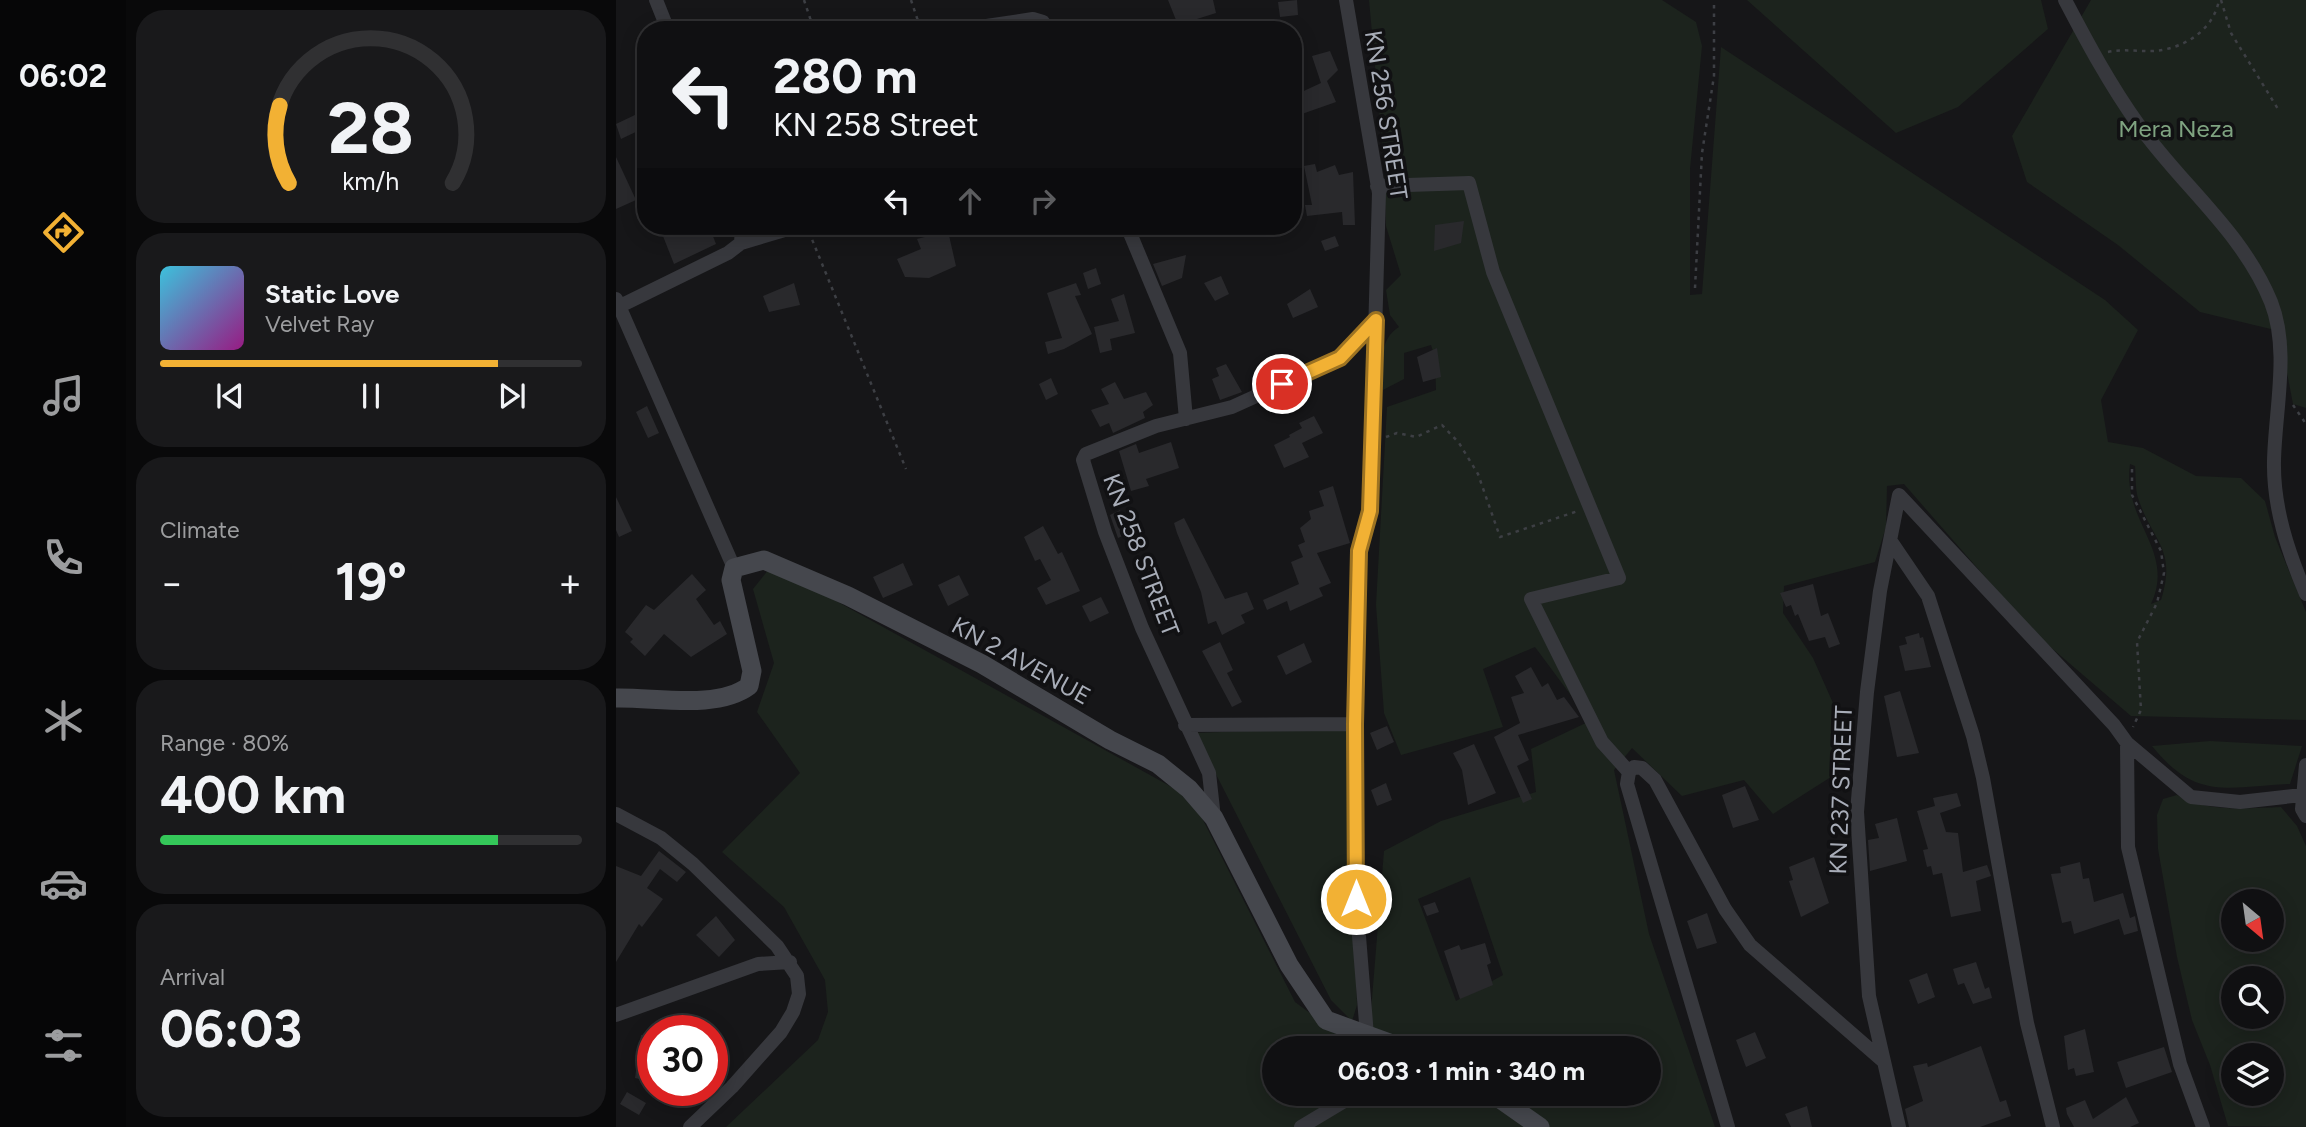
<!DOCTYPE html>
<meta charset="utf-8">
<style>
:root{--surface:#101012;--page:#19191b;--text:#f1f3f6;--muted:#9c9d9f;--line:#303032;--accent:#f2b134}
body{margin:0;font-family:Figtree,sans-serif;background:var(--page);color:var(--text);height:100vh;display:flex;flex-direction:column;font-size:26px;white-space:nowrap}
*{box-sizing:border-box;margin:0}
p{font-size:23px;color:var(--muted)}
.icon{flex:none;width:38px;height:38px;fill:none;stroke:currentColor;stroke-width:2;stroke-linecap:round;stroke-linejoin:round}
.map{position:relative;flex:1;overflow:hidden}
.details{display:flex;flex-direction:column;gap:10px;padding:10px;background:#09090a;width:490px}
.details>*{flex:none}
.hud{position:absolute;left:21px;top:21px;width:665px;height:214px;border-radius:28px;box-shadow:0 4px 18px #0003,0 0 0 2px var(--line);background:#101012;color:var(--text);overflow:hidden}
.needle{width:46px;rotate:151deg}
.tools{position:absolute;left:1605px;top:889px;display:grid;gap:14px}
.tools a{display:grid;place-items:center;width:63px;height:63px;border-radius:50%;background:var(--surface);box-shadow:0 4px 18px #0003,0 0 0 2px var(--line);font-size:35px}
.speed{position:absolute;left:21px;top:1015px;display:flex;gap:14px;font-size:35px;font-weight:700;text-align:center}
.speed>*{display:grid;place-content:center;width:91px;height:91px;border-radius:50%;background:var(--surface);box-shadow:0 4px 18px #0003,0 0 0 2px var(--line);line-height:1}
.speed .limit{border:10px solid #d22;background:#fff;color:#111}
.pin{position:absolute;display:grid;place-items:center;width:60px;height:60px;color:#fff;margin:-30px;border:4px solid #fff;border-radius:50%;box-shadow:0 2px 7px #0007}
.me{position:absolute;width:77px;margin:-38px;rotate:0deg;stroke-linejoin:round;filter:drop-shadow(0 0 5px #0008)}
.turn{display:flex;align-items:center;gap:24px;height:147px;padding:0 21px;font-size:32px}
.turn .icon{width:91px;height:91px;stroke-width:2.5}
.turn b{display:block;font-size:49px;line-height:60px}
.lanes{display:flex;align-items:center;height:66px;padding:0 21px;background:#0003;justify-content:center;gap:35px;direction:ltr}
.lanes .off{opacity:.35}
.big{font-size:52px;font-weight:700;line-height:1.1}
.details .card{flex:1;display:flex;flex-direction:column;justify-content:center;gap:10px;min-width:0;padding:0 24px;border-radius:28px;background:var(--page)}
.details .dial{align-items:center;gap:0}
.dial svg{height:182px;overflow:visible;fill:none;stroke:var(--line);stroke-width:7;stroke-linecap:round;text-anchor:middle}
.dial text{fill:var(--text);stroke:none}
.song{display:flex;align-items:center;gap:21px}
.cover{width:84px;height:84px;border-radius:10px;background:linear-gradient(135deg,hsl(190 70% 55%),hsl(310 70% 35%))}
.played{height:7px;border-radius:4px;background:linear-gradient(90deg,var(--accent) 80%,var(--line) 80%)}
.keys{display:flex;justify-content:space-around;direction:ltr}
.heat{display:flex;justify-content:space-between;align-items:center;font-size:38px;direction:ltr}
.charge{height:10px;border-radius:5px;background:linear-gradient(90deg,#34c759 80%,var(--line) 0)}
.trip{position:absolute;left:646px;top:1036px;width:399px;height:70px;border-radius:35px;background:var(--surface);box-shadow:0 4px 18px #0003,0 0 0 2px var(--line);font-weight:700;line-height:70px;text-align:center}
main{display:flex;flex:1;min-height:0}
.tab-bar{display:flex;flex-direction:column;width:126px;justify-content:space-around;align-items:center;background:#060607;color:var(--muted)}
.tab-bar .icon{width:49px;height:49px}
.tab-bar .active{color:var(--accent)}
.tab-bar b{font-size:32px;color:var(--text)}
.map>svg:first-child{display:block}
.green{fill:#1c231d;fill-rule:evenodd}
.building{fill:#29292c}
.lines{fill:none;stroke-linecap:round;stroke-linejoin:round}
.path{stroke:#3d3f44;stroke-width:2.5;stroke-dasharray:3.5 5;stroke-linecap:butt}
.street{stroke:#37383d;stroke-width:14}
.secondary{stroke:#45474d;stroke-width:19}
.route-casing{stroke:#9d7322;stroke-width:18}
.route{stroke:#f2b134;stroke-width:12}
.labels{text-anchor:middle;stroke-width:7;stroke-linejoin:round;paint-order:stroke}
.street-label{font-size:24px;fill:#a8adb8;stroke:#111113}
.park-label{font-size:24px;fill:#7fa381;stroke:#111113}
</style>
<main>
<nav class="tab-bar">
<b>06:02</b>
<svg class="icon active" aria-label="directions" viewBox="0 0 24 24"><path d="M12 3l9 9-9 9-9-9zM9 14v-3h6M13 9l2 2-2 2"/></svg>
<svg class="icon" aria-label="music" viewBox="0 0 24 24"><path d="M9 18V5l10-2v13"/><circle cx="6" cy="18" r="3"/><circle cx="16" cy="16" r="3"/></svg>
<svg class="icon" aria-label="phone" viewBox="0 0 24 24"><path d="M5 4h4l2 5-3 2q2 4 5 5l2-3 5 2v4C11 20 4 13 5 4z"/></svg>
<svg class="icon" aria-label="climate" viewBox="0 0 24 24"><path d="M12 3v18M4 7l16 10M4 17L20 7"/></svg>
<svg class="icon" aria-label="car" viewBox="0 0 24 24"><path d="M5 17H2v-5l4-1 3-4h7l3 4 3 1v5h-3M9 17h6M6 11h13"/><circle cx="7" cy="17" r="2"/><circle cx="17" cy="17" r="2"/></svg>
<svg class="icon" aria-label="filters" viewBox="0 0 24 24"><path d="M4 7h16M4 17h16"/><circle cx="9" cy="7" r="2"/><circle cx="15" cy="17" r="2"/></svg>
</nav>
<section class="details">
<div class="card dial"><svg viewBox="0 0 100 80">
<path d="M14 69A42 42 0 1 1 86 69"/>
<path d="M14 69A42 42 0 0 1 10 35" stroke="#f2b134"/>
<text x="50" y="56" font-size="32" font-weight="700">28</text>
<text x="50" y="72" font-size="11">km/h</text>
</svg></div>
<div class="card">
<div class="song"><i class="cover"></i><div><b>Static Love</b><p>Velvet Ray</p></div></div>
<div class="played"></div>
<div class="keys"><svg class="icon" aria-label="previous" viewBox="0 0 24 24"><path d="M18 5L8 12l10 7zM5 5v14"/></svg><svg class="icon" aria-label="pause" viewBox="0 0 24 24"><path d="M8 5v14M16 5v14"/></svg><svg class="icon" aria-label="next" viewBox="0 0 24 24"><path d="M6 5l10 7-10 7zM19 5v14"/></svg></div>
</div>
<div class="card"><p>Climate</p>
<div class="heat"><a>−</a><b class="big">19°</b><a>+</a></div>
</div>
<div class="card"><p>Range · 80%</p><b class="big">400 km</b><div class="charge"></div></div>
<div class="card"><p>Arrival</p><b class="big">06:03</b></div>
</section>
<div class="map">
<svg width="1690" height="1127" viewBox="0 0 1690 1127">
<rect width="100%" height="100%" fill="#161618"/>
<!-- green -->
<path class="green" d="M753 0H1046L1080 22 1086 46 1074 169V295L1086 294 1105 47 1489 300 1522 330 1485 400 1492 442 1527 448 1580 476 1625 478 1649 501 1659 537 1690 612V720L1515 716 1418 633 1288 484 1271 486 1270 527 1259 562 1168 586 1167 613 1197 658 1225 721 1229 768 1157 814 1128 780 1066 796 1016 748 998 770 1033 934 1099 1127H110L202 1040 212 1012 209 980 168 907 106 852 184 773 141 712 158 663 137 589 153 569 193 586 561 790 586 818 679 1002 741 1048H658V1094H1032V1048H752L768 851 825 821 920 792 915 749 974 721 919 647 867 669 887 727 785 755 768 713 760 605 771 407 820 390 819 358 815 345 788 353V379L767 390C767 366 761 341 783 327L774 315 770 290 785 275 770 226 768 166ZM1514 464 1519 466C1520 476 1519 488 1522 498 1537 543 1561 548 1545 600L1535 604C1560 550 1506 522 1514 464ZM854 877 887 975 840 1001 802 899Z
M1131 0H1425L1432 29 1342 107 1280 133Z
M1475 0H1690V408L1677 404 1663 331 1584 312 1502 245 1411 182 1396 136Z
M732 727 741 1005 736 1021 715 1000 579 733Z
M1594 741 1686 746 1674 784C1611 787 1580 801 1536 746Z
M1561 795C1589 813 1633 808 1665 807L1681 826 1690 846V1127L1612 1126 1594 1065 1576 1020 1561 957 1542 849 1541 815 1547 799ZM1617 901H1656V940H1617ZM1617 978H1656V1017H1617ZM1617 1055H1656V1094H1617Z"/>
<!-- building -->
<path class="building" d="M552 0H597L600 13 562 25Z
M681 0 682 15 664 17 662 2Z
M714 51 722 70 711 81 720 102 683 115 682 105 677 107V96L705 83 696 56Z
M21 114 28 128 5 139 0 124Z
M0 157 20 200 0 209Z
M699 164 701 172 719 165 723 175 737 172 739 225H727L726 212 691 216 689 205H696L688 166Z
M848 221 845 243 818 251 819 225Z
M43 226H93L100 244 58 264Z
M332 231 340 266 313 278 289 277 281 259 305 249 301 239Z
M719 236 723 246 709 251 705 241Z
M570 255 566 278 546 286 537 264Z
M480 268 485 284 472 289 467 273Z
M605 276 613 294 599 301 588 283Z
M178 283 184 305 153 312 147 296Z
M460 283 465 295 459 296 476 334 448 349 432 354 429 342 446 338 431 293Z
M694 289 702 307 677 318 671 304Z
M508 294 519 333 494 339 496 350 484 353 478 327 503 321 495 299Z
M821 348 825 377 807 382 801 357Z
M610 364 626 392 604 400 596 379 603 376 600 368Z
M435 378 442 394 430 400 423 384Z
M499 382 508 399 530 392 537 405 527 412 529 418 497 433 493 423 484 427 475 410 493 404 485 389Z
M31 406 43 433 32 438 20 412Z
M698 416 707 433 686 443 693 457 668 468 658 445 674 437 673 435 686 428 683 423Z
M555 442 563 468 530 479 533 486 515 491 503 451 520 444 523 453Z
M717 486 734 543 701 553 715 583 703 588 707 596 674 611 671 601 651 610 647 600 683 584 675 562 687 557 682 545 689 542 684 528 695 519 693 511 708 506 703 491Z
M0 497 16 531 3 537 0 530Z
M504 510 513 533 502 538 494 515Z
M568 518 609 599 631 592 638 609 625 615 629 623 606 635 600 621 592 624 585 592 561 533 558 523Z
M427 526 442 554 446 552 464 591 430 605 421 588 435 580 424 559 419 561 408 537Z
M287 563 297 585 267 598 257 577Z
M76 574 90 590 80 599 98 625 104 621 111 634 75 657 48 634 29 656 14 642 17 639 9 632 30 605 38 610Z
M343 575 353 595 332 606 322 585Z
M1197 584 1205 616 1212 613 1224 644 1213 648 1209 637 1193 641 1182 614 1179 616 1175 605 1170 607 1164 593Z
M485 597 493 613 474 622 466 606Z
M1303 633 1304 638 1307 637 1315 667 1289 671 1283 646 1291 644 1289 637Z
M604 642 617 670 611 673 626 702 616 707 586 651Z
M688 643 696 662 670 675 661 656Z
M915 667 926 687 932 683 941 700 948 697 963 717 902 735 913 760 901 766 916 799 907 803 878 737 904 723 895 697 908 693 899 676Z
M1284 691 1303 753 1281 757 1268 696Z
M771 726 778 742 761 750 754 733Z
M858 744 880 793 852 805 846 770 837 753Z
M770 783 776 800 761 806 755 790Z
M1129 786 1143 820 1117 828 1106 795Z
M1341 793 1345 806 1324 813 1330 832 1342 833 1347 872 1371 865 1375 876 1360 881 1365 911 1335 917 1326 873 1317 875 1315 866 1311 867 1307 850 1312 849 1301 811 1319 806 1317 798Z
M1281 818 1291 861 1254 871 1252 840 1263 838 1259 824Z
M43 851 70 872 61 882 44 869 31 888 47 899 26 927 23 924 0 962V866L25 876Z
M1198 857 1213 903 1185 917 1173 881 1177 880 1173 867Z
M1464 862 1467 879 1473 878 1478 902 1507 893 1514 918 1519 916 1522 931 1508 935 1503 919 1458 934 1455 921 1446 923 1435 874 1445 873 1444 867Z
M819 902 823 912 811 916 807 906Z
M1091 913 1101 943 1081 949 1071 921Z
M100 916 119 940 103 957 80 935Z
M869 943 875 963 871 965 877 985 844 999 828 951 843 945 845 950Z
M1360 962 1369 989 1373 987 1376 998 1357 1004 1348 983 1342 985 1337 969Z
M1311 973 1319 997 1302 1004 1293 980Z
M1469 1029 1478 1072 1460 1076 1458 1068 1452 1070 1448 1036Z
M1139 1032 1150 1058 1130 1067 1120 1040Z
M37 1034V1082L19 1078 25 1035Z
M1365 1046 1384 1102 1390 1100 1395 1116 1364 1127H1293L1289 1109 1307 1101 1297 1066 1311 1063 1312 1067Z
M1548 1047 1556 1072 1510 1088 1501 1062Z
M11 1092 30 1103 23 1115 4 1104Z
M1510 1097 1523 1123 1514 1127H1458L1451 1114 1450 1108 1469 1100 1477 1119Z
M1191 1106 1196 1127H1175L1169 1114Z"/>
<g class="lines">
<!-- path -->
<path class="path" d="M188 0 198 30
M295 0 305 30
M1605 0 1615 33 1662 109
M1492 52C1510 48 1529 53 1546 50 1574 45 1598 27 1603 0
M193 232 290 469
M1079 288 1086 153 1098 76V0
M1677 405 1690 424
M770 437 781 433 800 437 826 425 843 443 862 474 884 537 962 511
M1516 469V495L1545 551 1548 573 1541 603 1521 642 1525 710 1517 727"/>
<!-- street -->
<path class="street" d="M40 0 52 30
M730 0 763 193 754 511 743 551 739 724 740 899 752 1048
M1449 0C1471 42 1494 85 1522 124 1565 185 1626 231 1655 302 1674 350 1659 410 1658 461 1657 507 1672 552 1690 594
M343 30 417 19 427 22 431 30
M761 186 853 183 877 272 1003 578 915 599 986 742 1013 772
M511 226 564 353 570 419
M125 243 182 226
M0 299 118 568
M0 308 112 253 125 243 126 226
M1276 543 1312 596 1357 736 1367 778 1411 1023 1437 1127
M569 725 739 724
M1511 743 1575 797 1624 802 1686 795
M1690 765 1686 809 1690 816
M0 814 45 838 77 864 161 946 181 976 183 994 177 1012 165 1032 116 1087 74 1127
M598 818 593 773 526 628 489 532 467 460 470 454 540 426 616 407 724 358 760 320
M0 1015 142 964 174 962
M685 1127 740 1094
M1112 1127 1011 784 1013 772 1018 767 1026 768 1039 780 1109 909 1134 945 1266 1060
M1283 1127 1253 996 1241 812 1251 692 1264 591 1283 495 1498 725 1511 743 1512 847 1564 1064 1587 1127"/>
<!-- secondary -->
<path class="secondary" d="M0 698C40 697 101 710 133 686L136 671 115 580 118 568 148 560 232 596 366 664 494 740 542 764 573 789 598 818 673 965 710 1020 787 1048
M877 1094 924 1127"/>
</g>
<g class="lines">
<defs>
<path id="route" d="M666 384 724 358 760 320 754 511 743 551 739 724 740 899"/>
</defs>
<!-- route casing -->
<use href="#route" class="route-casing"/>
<!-- route -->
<use href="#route" class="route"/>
</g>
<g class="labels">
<!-- street labels -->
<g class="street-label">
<text transform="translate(770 115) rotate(81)" y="8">KN 256 STREET</text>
<text transform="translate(525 555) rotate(69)" y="8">KN 258 STREET</text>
<text transform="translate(405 661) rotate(29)" y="8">KN 2 AVENUE</text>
<text transform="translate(1225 790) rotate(-88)" y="8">KN 237 STREET</text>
</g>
<!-- park labels -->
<g class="park-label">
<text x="1560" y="137">Mera Neza</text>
</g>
</g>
</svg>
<div class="tools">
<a><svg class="needle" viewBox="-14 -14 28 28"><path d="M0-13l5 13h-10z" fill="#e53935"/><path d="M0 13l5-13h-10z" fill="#9c9d9f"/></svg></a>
<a><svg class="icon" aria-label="search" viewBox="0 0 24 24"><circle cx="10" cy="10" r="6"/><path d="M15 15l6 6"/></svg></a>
<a><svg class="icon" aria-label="layers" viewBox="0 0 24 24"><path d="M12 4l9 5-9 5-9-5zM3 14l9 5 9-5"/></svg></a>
</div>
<div class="speed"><div class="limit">30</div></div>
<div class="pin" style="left:666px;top:384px;background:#d93025"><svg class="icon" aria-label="arrive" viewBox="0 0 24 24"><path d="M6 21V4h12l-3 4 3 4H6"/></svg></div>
<svg class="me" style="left:740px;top:899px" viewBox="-20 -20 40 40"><circle r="17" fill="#f2b134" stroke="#fff" stroke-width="3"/><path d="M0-11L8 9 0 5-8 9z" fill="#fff"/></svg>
<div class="trip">06:03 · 1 min · 340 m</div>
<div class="hud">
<div class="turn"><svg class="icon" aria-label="left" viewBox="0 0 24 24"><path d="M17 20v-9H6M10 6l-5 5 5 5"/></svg><div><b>280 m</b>KN 258 Street</div></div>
<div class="lanes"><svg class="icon" aria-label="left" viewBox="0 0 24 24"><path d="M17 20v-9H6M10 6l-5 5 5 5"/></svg><svg class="icon off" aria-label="ahead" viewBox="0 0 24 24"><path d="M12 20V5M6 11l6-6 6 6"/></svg><svg class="icon off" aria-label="right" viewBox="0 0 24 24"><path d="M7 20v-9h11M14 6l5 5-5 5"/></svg></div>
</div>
</div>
</main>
